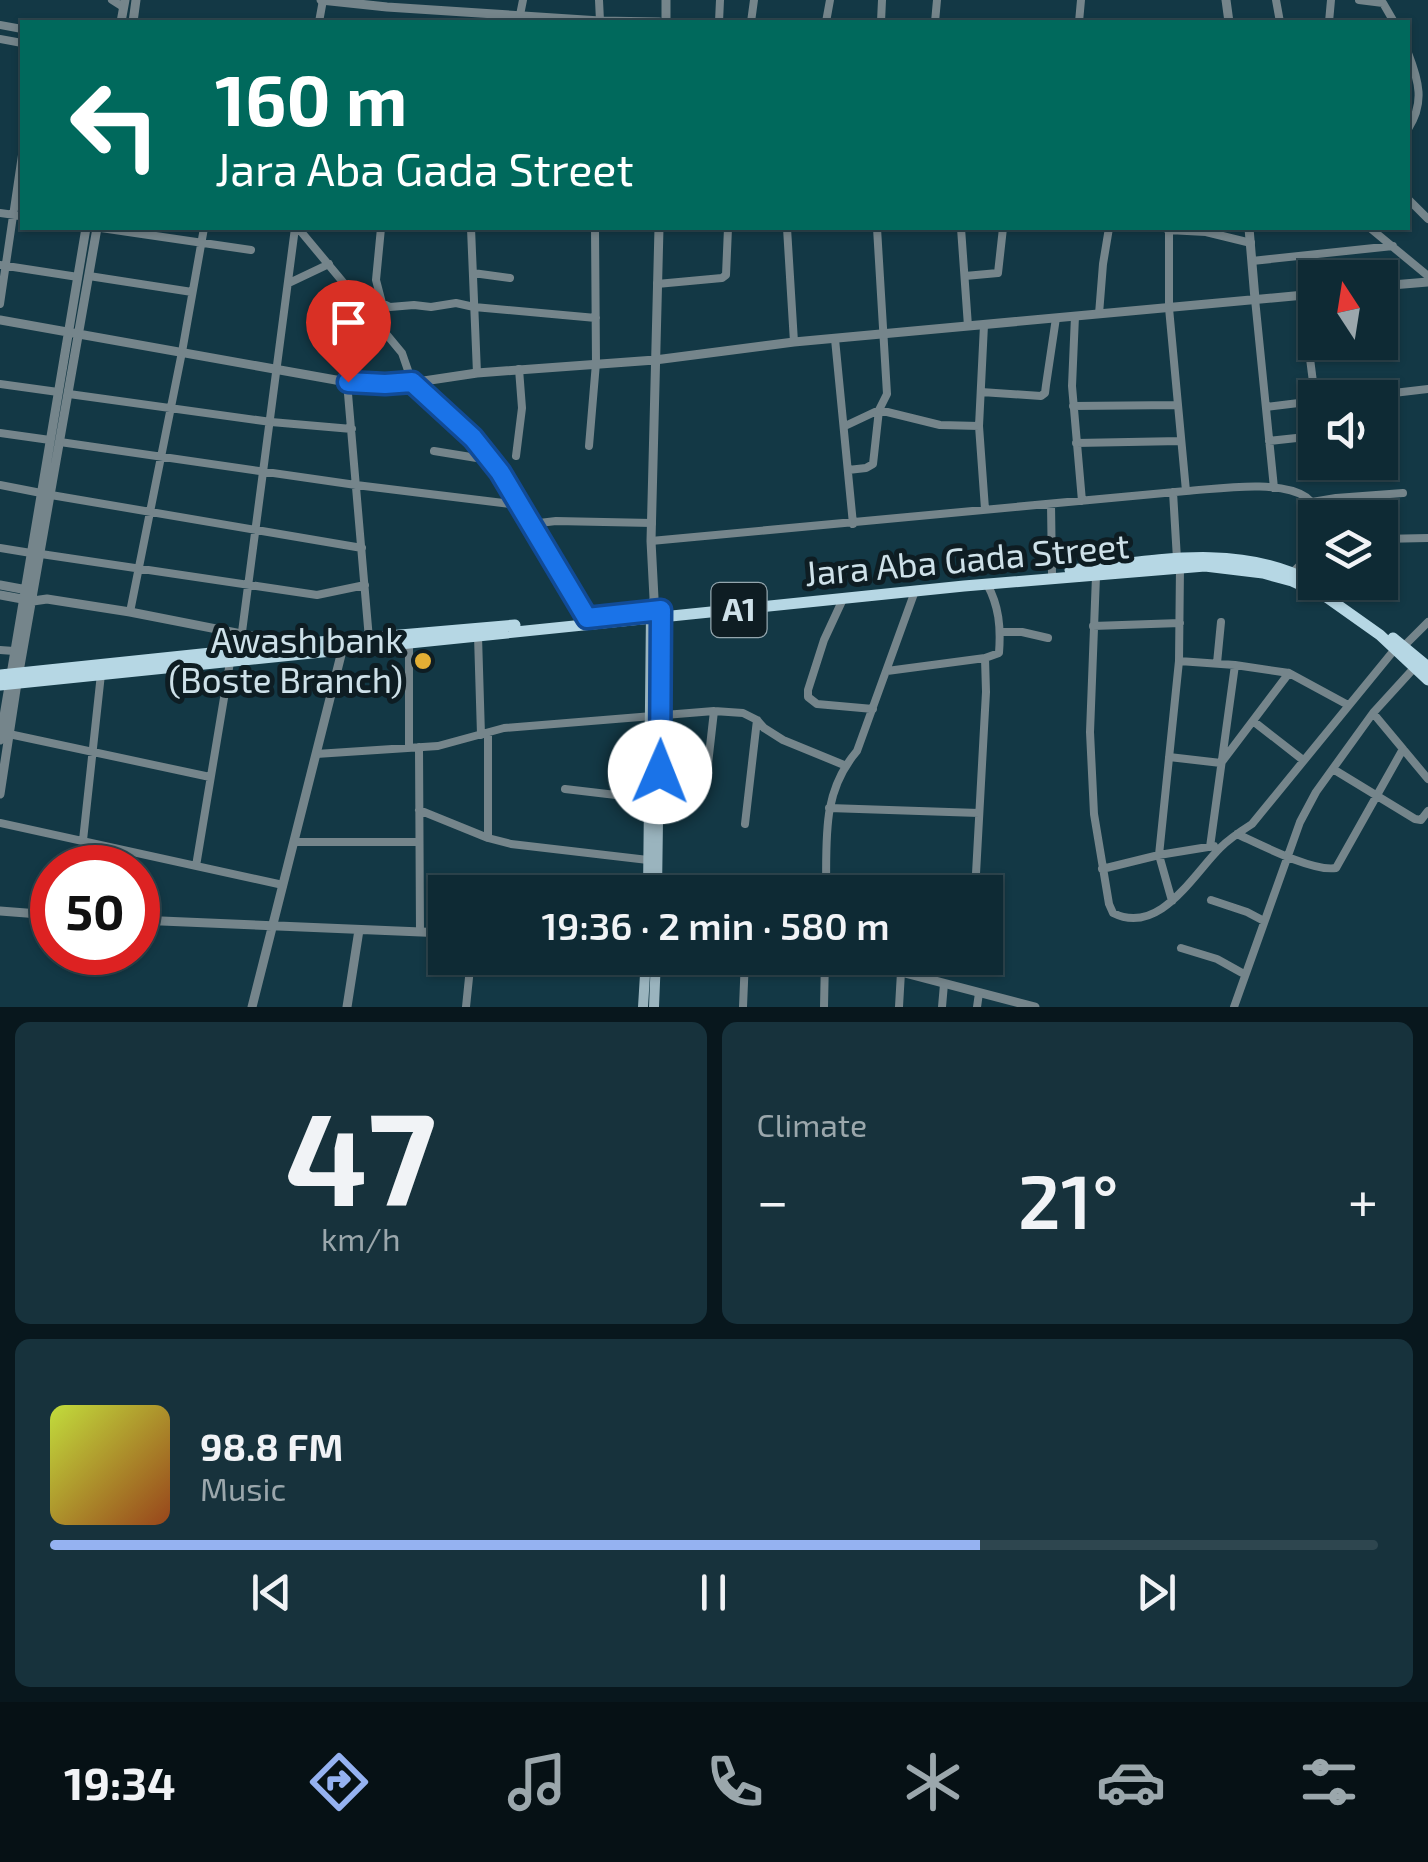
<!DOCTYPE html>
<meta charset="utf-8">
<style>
:root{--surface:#0e2a34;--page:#17323c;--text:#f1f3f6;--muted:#9ba7ac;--line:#2e464f;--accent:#95b2f1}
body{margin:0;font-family:"Exo 2",sans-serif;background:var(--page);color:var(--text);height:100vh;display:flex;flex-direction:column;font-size:38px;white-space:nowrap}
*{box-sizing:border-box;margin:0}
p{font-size:32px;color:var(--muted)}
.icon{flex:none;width:55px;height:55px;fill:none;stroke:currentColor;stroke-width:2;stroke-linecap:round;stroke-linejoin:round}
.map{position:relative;height:1007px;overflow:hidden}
.side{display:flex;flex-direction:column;gap:15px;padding:15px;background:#08171d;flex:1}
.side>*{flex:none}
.guide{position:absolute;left:20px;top:20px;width:1390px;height:210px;border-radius:0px;box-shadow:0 2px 8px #0004,0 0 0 2px var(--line);background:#00695c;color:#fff;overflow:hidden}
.needle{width:65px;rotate:348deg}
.controls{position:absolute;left:1298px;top:260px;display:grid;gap:20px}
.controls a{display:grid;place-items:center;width:100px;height:100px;border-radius:0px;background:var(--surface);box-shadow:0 2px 8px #0004,0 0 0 2px var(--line);font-size:50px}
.speed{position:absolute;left:30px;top:845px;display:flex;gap:20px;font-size:50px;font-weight:700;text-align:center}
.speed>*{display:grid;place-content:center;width:130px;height:130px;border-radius:50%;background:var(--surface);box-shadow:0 2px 8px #0004,0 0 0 2px var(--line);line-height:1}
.speed .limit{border:15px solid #d22;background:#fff;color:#111}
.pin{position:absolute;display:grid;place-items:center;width:85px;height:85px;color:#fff;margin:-102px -42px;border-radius:50% 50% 50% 0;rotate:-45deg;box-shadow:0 0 10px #0007}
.pin .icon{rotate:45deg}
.me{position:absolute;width:110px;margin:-55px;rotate:1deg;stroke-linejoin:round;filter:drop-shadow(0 0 8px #0008)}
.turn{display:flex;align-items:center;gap:35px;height:210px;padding:0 30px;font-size:45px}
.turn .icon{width:130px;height:130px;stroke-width:2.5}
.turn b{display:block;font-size:70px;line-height:85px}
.big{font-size:75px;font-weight:600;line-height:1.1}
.side .tile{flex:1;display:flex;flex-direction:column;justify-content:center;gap:15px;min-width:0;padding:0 35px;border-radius:15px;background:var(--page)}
.side .dial{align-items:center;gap:0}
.dial b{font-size:130px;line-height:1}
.song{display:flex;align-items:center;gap:30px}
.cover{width:120px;height:120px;border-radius:15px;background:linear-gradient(135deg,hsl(70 70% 55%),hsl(20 70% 35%))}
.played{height:10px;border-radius:5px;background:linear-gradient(90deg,var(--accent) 70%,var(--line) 70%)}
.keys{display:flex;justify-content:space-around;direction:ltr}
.heat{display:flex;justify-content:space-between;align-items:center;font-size:55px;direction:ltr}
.side .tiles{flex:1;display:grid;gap:15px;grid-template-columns:1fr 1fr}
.tile:last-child{grid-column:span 2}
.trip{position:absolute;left:428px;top:875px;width:575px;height:100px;border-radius:0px;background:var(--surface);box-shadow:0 2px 8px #0004,0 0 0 2px var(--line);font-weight:600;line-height:100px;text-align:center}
.dock{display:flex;height:160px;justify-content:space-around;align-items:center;background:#061115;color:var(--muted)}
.dock .icon{width:70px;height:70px}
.dock .current{color:var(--accent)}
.dock b{font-size:45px;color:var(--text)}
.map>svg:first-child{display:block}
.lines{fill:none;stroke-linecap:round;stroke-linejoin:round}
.minor{stroke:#75858b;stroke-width:8}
.tertiary{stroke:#75858b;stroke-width:9}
.secondary{stroke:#9ab4be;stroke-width:10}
.primary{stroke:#b6d7e4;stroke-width:11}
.route-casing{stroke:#114b97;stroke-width:25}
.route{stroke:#1a73e8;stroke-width:18}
.poi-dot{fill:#e3ae34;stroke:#0e1d23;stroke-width:4}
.labels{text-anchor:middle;stroke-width:10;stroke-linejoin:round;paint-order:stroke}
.shield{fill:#0e1d23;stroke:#94a6ae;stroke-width:2.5}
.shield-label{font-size:32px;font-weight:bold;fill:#cee1e9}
.street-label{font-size:35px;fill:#cee1e9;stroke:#0e1d23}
.poi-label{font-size:35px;fill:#cee1e9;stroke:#0e1d23;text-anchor:end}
</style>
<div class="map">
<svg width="1428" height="1007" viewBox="0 0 1428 1007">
<rect width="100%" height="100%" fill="#133845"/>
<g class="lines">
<!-- minor -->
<path class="minor" d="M112 0 123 7
M599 0 600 21
M1276 0 1280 22
M1359 0 1383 3 1394 22
M520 15 523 0
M319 22 323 0
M719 22 720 0
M751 22 754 0
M826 22 830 0
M881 22 882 0
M935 22 937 0
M1079 22 1081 0
M1329 22 1331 0
M0 25 22 29
M0 39 22 43
M1408 53C1419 81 1425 103 1408 129
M1408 199 1428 219
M0 213 22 216
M101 228 251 250
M298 228 402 353 412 382 473 438 500 472 587 618
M381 228 376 280 382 303 390 307 414 305 431 307 456 303 474 307 596 318
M471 228 477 373
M787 228 794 342
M961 228 968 326
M1169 228V308L1186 491
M1370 228 1428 276
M1168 230 1206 232 1251 243
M1252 261 1393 246
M0 265 78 277
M473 273 510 278
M89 276 192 292
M965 276 998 273 1003 228
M289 283 329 264
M657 284 722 278 726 275 728 228
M1302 295 1315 398
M1255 299 1274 488
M0 304 22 155
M1099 314 1103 264 1109 228
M1075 316 1072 386 1082 501
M984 325 979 426 985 509
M835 339 853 524
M347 382 369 639
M0 384 58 392
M981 392 1041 396 1045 393 1046 385 1056 318
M69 394 271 422 352 429
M1351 398 1428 389
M1073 406 1178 405
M1266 407 1315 401
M845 426 879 410 940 425 979 426
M0 433 50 440
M1269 441 1315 436
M60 442 356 485 519 505
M1076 443 1181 441
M589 446 596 363 595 228
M434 451 489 460
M516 456 522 408 519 369
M848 470 866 468 873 464 879 410 887 394 877 228
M0 485 41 493
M1173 492 1177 559
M51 495 362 548
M1312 502 1336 498 1403 493
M1051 504 1052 573
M531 524 556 521 652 523
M1380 539 1428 538
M651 541 1186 491C1218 489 1278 479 1306 497 1313 502 1315 510 1318 518
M0 548 31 553
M41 554 317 595 365 585
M1293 572 1315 551
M1096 576 1090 732 1094 814 1109 904 1113 913C1159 936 1192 876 1220 848 1229 839 1241 831 1252 824L1395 649
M843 599 824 640 808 690V697L817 704 873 709
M130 612 182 352 204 228
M1093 626 1180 623
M242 632 295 228
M1000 632H1022L1048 638
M478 636 481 735
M409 644V748
M1404 646 1428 622
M0 650 14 651
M1179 661 1235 665 1289 673 1348 705
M1217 663 1221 622
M887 671 985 658 999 653C1001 627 999 606 987 584
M1373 713 1428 779
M1253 721 1303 760
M488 733V838
M9 734 210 777
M419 747 420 932
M316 754 438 746 504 728 714 711 743 713 757 720 764 728 783 740 844 765
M1169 757 1221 763 1289 673
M708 764 714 711
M1333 769 1415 819 1421 820 1428 811
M565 789 650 799
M829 808 979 813
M419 810 488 838 511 844 648 860
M0 823 283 885
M745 824 757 720
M1237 834C1259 844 1313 872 1336 868L1403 749
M294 842H419
M1210 847 1235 665
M196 866 230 662
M80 868 101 674
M1102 869 1159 855 1214 846
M826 892C827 840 821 793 857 751L915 591
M975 892 986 692 985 658
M1211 900 1247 912 1264 921
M1172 901 1159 855 1179 661 1180 567
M1181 948 1217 959 1244 974
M466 1007 471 958
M743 1007 745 958
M824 1007 825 958
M899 1007 901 972
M942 1007 944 984
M977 1007 979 993
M1234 1007 1300 822 1316 792 1373 713 1415 667"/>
<!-- tertiary -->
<path class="tertiary" d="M321 0 387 7 600 21 659 22
M1226 0 1229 22
M121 22 125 0
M133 22 136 0
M666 22V0
M1249 228 1255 299
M1380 286 1428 282
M0 320 347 382 385 384 417 382 477 373 655 360 794 342 1315 294
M0 585 27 590
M0 595 33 601 47 599 130 612 288 643
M651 611 654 598 651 541 659 228
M0 740 86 228
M0 794 17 683 97 228
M0 911 52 915
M138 920 445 933
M759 958 825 960 901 972 1035 1007
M252 1007 342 651
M347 1007 359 930"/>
<!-- secondary -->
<path class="secondary" d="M648 892 651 611
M657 892 661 610
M643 1007 646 958
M654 1007 656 958"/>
<!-- primary -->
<path class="primary" d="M1070 570C1148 562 1234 542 1308 580
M1393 638 1428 667
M0 675 296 644 515 625
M0 685 964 586 1205 566 1263 573 1292 581 1325 596 1380 635 1428 680"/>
</g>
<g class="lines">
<defs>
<path id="route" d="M348 382 385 384 412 382 473 438 500 472 587 618 661 610 660 772"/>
</defs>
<!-- route casing -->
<use href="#route" class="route-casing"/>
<!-- route -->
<use href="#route" class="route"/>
</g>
<!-- markers -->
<circle class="poi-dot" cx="423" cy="661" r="10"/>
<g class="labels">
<!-- shield labels -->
<rect class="shield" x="711.5" y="583" width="55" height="54" rx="8"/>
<g class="shield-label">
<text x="739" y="621">A1</text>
</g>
<!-- street labels -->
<g class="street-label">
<text transform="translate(967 560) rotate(-5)" y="12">Jara Aba Gada Street</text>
</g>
<!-- poi labels -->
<g class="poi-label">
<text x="403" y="653">Awash bank<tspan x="403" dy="40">(Boste Branch)</tspan></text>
</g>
</g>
</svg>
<div class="controls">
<a><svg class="needle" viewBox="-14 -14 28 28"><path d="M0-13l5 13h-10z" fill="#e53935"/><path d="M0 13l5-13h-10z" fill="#9ba7ac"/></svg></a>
<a><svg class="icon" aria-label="sound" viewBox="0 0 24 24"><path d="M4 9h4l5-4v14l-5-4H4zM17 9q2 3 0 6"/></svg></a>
<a><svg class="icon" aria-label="layers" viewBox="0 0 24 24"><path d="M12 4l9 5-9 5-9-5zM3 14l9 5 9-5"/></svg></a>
</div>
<div class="speed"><div class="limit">50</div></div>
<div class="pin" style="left:348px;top:382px;background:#d93025"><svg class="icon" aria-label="arrive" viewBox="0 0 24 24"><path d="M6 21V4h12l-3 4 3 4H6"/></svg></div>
<svg class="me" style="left:660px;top:772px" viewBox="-20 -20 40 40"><circle r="19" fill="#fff"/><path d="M0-13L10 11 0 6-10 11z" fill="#1a73e8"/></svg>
<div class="trip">19:36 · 2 min · 580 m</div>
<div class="guide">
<div class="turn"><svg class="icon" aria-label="left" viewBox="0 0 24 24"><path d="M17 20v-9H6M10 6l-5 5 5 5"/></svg><div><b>160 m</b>Jara Aba Gada Street</div></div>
</div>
</div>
<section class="side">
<div class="tiles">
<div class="tile dial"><b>47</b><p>km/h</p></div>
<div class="tile"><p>Climate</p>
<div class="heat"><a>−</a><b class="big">21°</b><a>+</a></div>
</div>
<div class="tile">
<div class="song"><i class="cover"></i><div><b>98.8 FM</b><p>Music</p></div></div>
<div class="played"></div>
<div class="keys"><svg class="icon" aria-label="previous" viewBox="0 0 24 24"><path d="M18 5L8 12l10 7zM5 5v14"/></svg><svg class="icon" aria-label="pause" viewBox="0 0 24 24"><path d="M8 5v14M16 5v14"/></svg><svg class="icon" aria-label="next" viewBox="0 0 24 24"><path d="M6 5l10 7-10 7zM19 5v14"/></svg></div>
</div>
</div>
</section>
<nav class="dock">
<b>19:34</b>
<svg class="icon current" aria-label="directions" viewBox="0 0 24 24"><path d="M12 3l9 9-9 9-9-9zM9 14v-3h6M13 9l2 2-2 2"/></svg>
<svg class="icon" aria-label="music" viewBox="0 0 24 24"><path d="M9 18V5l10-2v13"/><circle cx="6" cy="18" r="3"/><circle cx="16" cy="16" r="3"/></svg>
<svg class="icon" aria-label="phone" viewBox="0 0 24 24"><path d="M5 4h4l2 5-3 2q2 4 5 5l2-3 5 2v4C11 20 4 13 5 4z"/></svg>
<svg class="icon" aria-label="climate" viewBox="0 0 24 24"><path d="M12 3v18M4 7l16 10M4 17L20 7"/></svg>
<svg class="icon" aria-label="car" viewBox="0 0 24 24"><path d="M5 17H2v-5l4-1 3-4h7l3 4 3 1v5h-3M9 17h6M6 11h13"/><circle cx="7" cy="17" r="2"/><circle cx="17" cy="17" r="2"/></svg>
<svg class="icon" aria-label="filters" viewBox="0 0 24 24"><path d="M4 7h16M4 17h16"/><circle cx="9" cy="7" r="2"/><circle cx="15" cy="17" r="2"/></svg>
</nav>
